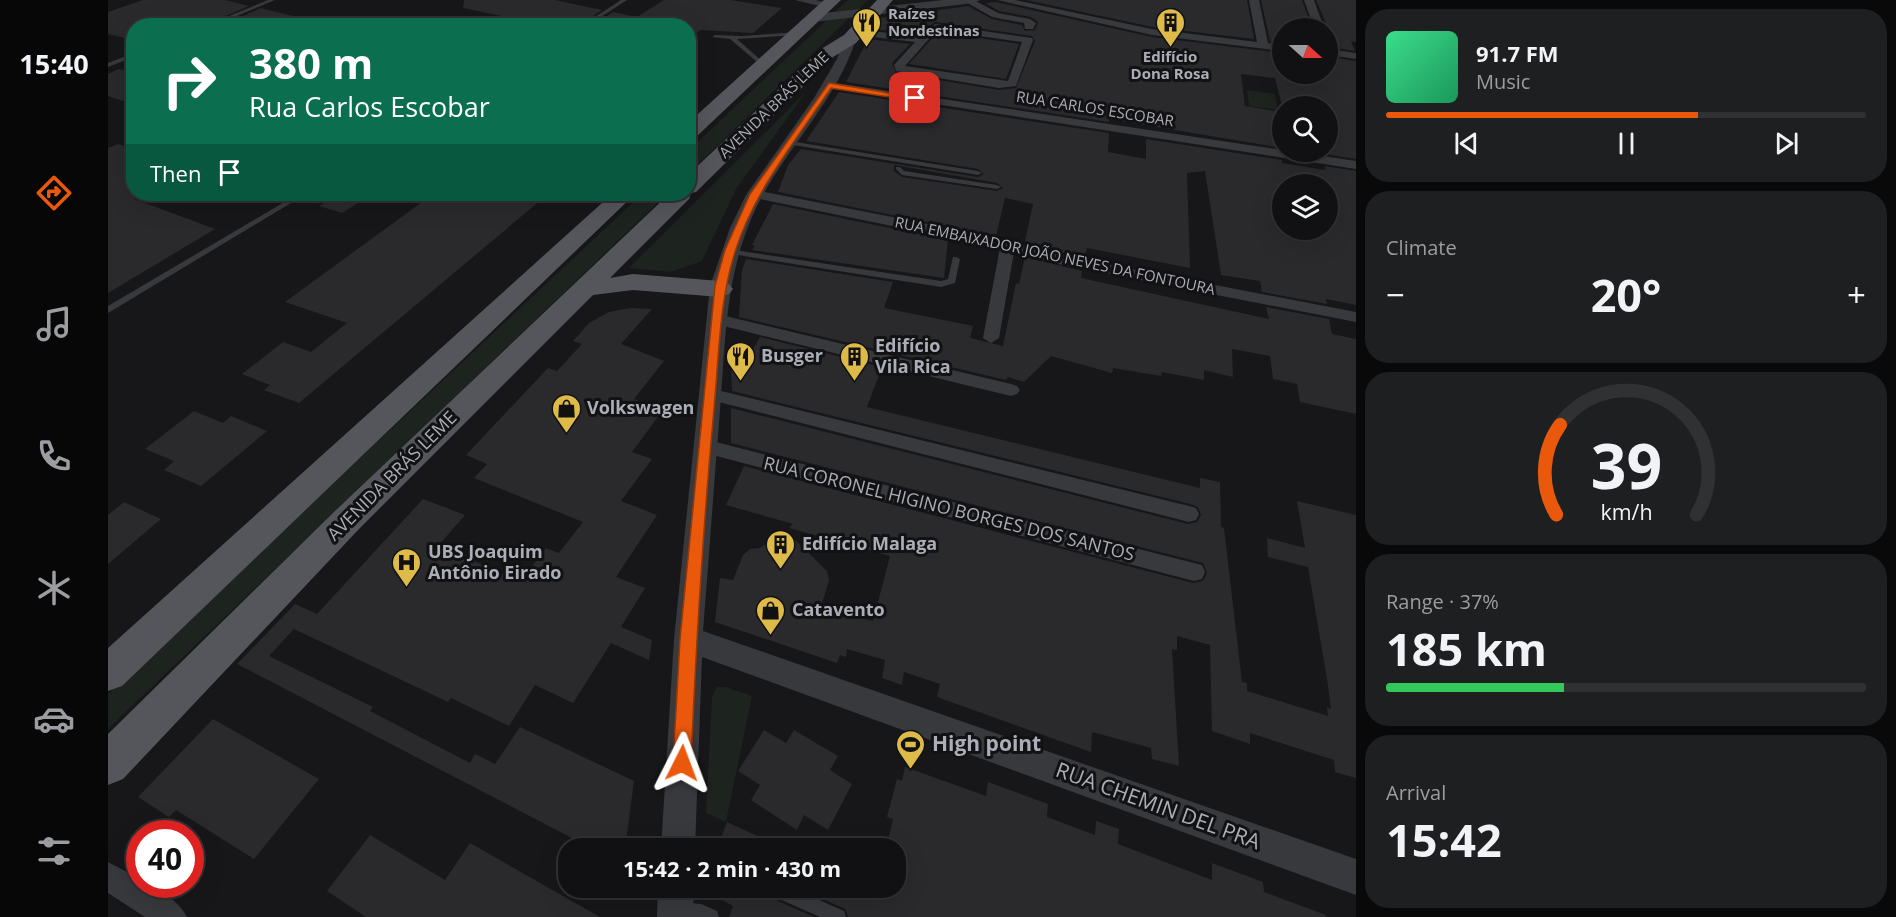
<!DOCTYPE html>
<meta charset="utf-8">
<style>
:root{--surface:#111113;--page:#1e1f21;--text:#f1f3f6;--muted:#9c9da0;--line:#303133;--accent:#ea580c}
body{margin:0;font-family:"Open Sans",sans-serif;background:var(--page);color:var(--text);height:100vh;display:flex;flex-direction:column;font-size:22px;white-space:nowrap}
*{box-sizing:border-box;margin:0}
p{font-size:20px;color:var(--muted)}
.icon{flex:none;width:33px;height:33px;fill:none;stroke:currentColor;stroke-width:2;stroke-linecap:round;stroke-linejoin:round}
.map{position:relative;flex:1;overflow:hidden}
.side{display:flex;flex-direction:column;gap:9px;padding:9px;background:#09090a;width:540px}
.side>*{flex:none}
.hud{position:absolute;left:18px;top:18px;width:570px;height:183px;border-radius:24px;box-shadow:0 6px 24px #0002,0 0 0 2px var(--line);background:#0b6e4f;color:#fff;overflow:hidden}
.needle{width:39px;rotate:111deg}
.tools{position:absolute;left:1164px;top:18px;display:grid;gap:12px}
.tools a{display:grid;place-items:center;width:66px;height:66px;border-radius:50%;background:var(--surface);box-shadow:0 6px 24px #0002,0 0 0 2px var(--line);font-size:30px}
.speed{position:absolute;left:18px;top:820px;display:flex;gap:12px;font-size:30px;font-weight:700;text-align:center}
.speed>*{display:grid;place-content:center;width:78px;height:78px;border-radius:50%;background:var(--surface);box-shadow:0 6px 24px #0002,0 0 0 2px var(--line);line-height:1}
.speed .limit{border:9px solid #d22;background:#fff;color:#111}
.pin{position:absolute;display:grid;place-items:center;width:51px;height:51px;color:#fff;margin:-26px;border-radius:12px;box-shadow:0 3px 9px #0006}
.me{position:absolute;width:66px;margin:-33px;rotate:3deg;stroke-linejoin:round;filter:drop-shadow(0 0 4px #0008)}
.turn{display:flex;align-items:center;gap:21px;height:126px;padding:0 24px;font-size:27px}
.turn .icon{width:78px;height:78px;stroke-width:2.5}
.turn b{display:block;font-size:42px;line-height:51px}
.then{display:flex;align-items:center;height:57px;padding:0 24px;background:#0003;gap:12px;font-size:22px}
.big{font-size:45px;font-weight:700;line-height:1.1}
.side .widget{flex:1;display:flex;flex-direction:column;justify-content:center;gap:9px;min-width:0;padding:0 21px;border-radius:24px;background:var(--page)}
.side .dial{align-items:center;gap:0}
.dial svg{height:156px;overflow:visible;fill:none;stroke:var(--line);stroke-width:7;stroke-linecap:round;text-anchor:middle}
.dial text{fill:var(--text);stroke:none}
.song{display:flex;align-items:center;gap:18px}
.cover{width:72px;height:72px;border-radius:9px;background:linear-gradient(135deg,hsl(150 70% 55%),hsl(150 70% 35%))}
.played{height:6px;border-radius:3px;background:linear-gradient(90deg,var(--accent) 65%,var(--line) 65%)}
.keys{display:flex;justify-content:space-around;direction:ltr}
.heat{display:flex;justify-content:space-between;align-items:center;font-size:33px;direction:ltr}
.charge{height:9px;border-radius:4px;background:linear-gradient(90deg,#34c759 37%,var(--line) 0)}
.trip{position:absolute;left:450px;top:838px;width:348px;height:60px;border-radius:24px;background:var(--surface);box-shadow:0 6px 24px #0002,0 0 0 2px var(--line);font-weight:700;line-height:60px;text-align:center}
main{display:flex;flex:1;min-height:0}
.menu{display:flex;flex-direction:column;width:108px;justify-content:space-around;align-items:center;background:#070708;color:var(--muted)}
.menu .icon{width:42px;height:42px}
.menu .on{color:var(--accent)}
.menu b{font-size:27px;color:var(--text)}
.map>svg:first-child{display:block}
.green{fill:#1d231f}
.building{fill:#2a2a2d;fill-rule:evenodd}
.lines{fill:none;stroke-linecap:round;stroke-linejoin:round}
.service{fill:#38393d;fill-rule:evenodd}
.minor{fill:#38393d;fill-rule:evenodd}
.tertiary{fill:#38393d;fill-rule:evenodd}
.primary{fill:#55565c;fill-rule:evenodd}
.route{fill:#ea580c;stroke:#983908;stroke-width:1.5}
.labels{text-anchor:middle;stroke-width:6;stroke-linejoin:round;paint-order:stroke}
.far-poi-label{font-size:15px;font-weight:bold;fill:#abadb7;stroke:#121214;text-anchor:start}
.far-street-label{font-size:15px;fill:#abadb7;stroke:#121214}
.poi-label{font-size:18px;font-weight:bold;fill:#abadb7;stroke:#121214;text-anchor:start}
.street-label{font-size:18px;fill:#abadb7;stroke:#121214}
.near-poi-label{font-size:21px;font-weight:bold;fill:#abadb7;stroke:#121214;text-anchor:start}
.near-street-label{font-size:21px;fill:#abadb7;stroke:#121214}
</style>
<main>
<nav class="menu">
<b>15:40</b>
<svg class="icon on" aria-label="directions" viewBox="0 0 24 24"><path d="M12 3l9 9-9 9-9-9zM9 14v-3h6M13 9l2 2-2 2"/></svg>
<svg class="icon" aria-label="music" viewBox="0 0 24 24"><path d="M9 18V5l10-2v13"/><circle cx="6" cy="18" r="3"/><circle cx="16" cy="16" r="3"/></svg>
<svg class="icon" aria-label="phone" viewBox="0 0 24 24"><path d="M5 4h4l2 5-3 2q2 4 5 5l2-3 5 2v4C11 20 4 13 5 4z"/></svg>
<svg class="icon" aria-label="climate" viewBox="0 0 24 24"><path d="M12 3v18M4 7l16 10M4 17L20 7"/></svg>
<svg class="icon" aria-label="car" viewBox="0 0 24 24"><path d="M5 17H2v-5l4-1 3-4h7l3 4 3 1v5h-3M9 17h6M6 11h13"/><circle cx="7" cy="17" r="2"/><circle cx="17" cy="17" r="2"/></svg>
<svg class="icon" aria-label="filters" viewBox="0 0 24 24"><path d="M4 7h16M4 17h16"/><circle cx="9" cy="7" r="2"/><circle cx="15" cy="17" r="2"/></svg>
</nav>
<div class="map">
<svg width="1248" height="917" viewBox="0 0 1248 917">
<rect width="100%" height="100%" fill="#171719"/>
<!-- green -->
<path class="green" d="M740 0H760L581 173V150Z
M1139 90 1167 94 1170 110 1141 106Z
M698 92 628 189 594 261 563 272 521 268Z
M534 194H559L0 729V694Z
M609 687H618L644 696 618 822 598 813 604 697Z"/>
<!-- building -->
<path class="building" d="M35 0H117L141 6 95 26H26V35L17 38 0 34V12Z
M356 0H447L494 10 471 26H396L408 19 355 8Z
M556 0H622L674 8 645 33 593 30 580 39V26H484L505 12 529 17Z
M918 0H1139L1146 39 1044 27Z
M1153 0H1194L1204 28H1171L1174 43 1162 41Z
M1208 0H1248V42L1243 41 1247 51 1220 47V28Z
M888 2 1044 37 1174 53V74H1223L1220 57 1248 61V159L1216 154 1220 153V106H1174L1167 78 1133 74 1137 106 1174 112V148L1001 119V122L738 82 760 39 802 44 784 63 788 73 891 90 908 88 927 41 924 36 827 22 811 35 765 29 772 18 860 6 884 19 914 25 917 31 927 30 930 22 923 17 891 11 877 3Z
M153 8 197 19 196 26H112Z
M830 32 911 44 898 79 801 64Z
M11 69 26 73V97L15 101 0 96V74Z
M731 92 1001 133 1000 152 1038 159V139L1174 160V163L1217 170V166L1248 171V305L1218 299 1219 304 1154 292 1152 281 1113 275 1097 171 1079 173 1082 268 979 248 977 258 920 245 921 242 917 241 925 204 897 198 888 236 670 192 680 165 693 149 870 177 876 174 870 169 698 141ZM786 165 889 183 895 188 889 191 794 177 786 171ZM1174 184H1220V230H1174Z
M10 144 26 149V199L107 229 0 293V148Z
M325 194H440L191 403 156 390 162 385 134 374 175 342 203 352 239 323 177 302Z
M230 195 252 202 234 213 211 206Z
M665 204 840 240 836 278 644 250 647 246 644 245Z
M917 257 974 271 973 278 1161 319 1158 307 1221 319 1224 334 1248 339V414L1192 402 1189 384 1165 379 1162 356 1124 349 1125 377 1096 370V380L1054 372 1053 376 1005 368 1004 373 943 356 916 382 900 377 898 380 631 317 634 270 638 259 785 282 776 308 865 326 862 338 895 346 908 283 911 284Z
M522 308 544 309 513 344 556 361 526 399 555 410 524 452 544 459 513 501 549 515 508 577 537 588 513 627 544 640 541 660 503 643 465 703 427 685 401 726 343 698 340 702 186 629 161 656 265 707 262 711 362 763 367 754 387 764 412 727 526 781 517 849H485L129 664 187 604 209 614 315 499 357 515 330 546 413 581 438 548 451 553 475 522 366 478 379 464 358 455 440 368 449 371 474 344 465 341 481 323 501 312Z
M652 337 774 367 759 407 1092 488V478L1112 482 1113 527 1116 528 1134 682 1139 683V691L1220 716 1219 707 1223 709 1219 679 1200 567 1160 557 1159 538 1197 548 1189 501 1248 515V778L1227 772 1226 760 1142 733V744L1104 731 1102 645 1069 636V650L1064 649 1071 766 1044 759 1043 748 984 732 983 752 966 746 829 697 832 684 796 672 794 685 774 678 777 660 739 649 738 657 732 655 729 663 607 622 612 578 625 580 635 555 642 549 652 548 677 530 719 571 721 581 713 606 765 621 782 556 681 528 685 524 618 505 636 466 1085 583 1095 581 1099 573 1095 563 623 443V408L1080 524 1089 522 1093 515 1090 507 1082 504 624 391 623 368 633 370Z
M86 411 115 423 123 416 159 431 93 486 56 470 66 461 37 449Z
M16 502 53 519 0 564V515Z
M105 719 211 779 146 859 68 810 61 817 30 797Z
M656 730 678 743 686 730 730 756 722 770 744 784 720 830 696 815 689 830 643 800 652 785 630 771Z
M797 767 878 796 880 782 940 804 939 817 987 835 988 821 1011 829 1010 844 1104 880V863L1155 882 1156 892 1218 915 1217 917H740L737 909 690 888H788V849H778L785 819 779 817 789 779 794 781Z
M619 822 678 849H632L612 840Z
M262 835 337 880 362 843 492 917H258L219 891Z
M594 888H656L659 896 706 917H621L625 906Z"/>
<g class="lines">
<!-- service -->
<path class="service" d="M160 0H167L105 26H97Z
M513 0H519L479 26H473Z
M692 32V34L690 35 629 39 657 64V66L655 67 622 39 604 37 607 35 634 36Z
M26 53V57L0 67V63Z
M681 141 870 171 874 173 870 175 679 144 678 143Z
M788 167H792L796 171 889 185 893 187 889 189 794 175 788 169Z
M190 194H198L0 313V306Z
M619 249 833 281 840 279 845 257H848L852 259 847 283 833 287 648 258 619 253Z
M658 888H684L736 911 738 917H712L660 894Z
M573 902 593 904 609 911 611 917H571L567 916 565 910 567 904Z"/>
<!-- minor -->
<path class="minor" d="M687 0H708L725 5 720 8Z
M866 0 890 13 922 19 928 23 925 29H917L916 23 884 17 856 1Z
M889 0H907L1044 29 1149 42 1141 0H1151L1160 43 1174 45V51L1044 35Z
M1196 0H1206L1216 28H1206Z
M827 24 924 38 925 40 908 86 891 88 788 71 786 65 807 42 748 35 743 32 748 29 812 37ZM829 30 914 42 900 81 797 66Z
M1220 49 1248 53V59L1220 55Z
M721 82 1248 161V169L717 87V83Z
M647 190 871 234 951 255 1248 312V322L950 264 906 252 891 338 883 343 875 338 892 248 642 197V191Z
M609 314 903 384 909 386 912 390 909 394 903 396 603 323 601 319Z
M601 388 1081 506 1088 508 1091 514 1088 520 1081 522 595 398 592 394 595 390Z
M596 439 1086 563 1094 565 1097 572 1094 579 1086 581 589 451 586 446 589 441Z
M0 862 32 879V885C48 885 72 902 79 917H37L0 893Z"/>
<!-- tertiary -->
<path class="tertiary" d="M835 0H872L866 3 706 22 700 18 706 14Z
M742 35 748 39C726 109 666 158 640 227 617 286 617 347 612 410 606 484 601 557 595 631L1248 859V895L594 657 587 849H553L566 639 602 286 622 228 638 195 706 98 729 59 736 39Z
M550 888H586L585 917H549Z"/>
<!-- primary -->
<path class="primary" d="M716 0H733L587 138 580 140V123Z
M769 0H785L748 43 725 57 588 192 583 193 581 199 502 278 525 274 612 281 621 284 625 289 621 294 612 297 525 290 485 295 251 529 15 779 0 785V734L227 511 561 194H580V175L713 49 736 35Z
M504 194H527L14 686 0 691V648Z"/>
</g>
<!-- route -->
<path class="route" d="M721 83 811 98 807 101 723 88C688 140 646 191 627 252 611 302 611 357 606 409 595 527 588 645 583 763L580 770 574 773 567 770 565 763 572 639 607 286 617 250 642 194Z"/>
<!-- icons -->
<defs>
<symbol id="building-pin" viewBox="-11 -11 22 30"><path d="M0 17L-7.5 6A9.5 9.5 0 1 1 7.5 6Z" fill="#debb49" stroke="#121214"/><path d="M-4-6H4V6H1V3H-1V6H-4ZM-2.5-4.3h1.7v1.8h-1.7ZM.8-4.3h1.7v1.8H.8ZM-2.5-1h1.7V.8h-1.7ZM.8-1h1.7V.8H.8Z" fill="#111"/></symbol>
<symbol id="restaurant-pin" viewBox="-11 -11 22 30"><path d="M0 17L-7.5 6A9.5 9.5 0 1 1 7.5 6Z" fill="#debb49" stroke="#121214"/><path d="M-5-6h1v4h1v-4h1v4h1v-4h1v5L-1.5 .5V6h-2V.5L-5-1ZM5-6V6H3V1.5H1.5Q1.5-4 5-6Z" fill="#111"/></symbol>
<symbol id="shop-pin" viewBox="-11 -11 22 30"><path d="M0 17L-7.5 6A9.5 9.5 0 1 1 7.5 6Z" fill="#debb49" stroke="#121214"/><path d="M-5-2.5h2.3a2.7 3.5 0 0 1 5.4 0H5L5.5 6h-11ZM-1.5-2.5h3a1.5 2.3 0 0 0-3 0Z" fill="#111"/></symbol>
<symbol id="hospital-pin" viewBox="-11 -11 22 30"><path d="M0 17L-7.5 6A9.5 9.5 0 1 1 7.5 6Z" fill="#debb49" stroke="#121214"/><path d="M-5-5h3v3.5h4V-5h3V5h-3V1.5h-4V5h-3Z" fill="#111"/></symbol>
<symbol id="stadium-pin" viewBox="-11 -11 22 30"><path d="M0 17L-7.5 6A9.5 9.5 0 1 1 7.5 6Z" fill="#debb49" stroke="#121214"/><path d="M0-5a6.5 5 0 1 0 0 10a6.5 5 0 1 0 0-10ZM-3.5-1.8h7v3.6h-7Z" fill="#111"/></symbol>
</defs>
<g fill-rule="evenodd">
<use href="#building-pin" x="1046" y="6" width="33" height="45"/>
<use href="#restaurant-pin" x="742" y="6" width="33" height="45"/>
<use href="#restaurant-pin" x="616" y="340" width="33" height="45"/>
<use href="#building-pin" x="730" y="340" width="33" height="45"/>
<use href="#shop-pin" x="442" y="392" width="33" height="45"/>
<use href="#building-pin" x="656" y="528" width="33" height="45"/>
<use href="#hospital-pin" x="282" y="546" width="33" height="45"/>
<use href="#shop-pin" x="646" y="594" width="33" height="45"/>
<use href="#stadium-pin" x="786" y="728" width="33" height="45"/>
</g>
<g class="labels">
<!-- far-poi labels -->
<g class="far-poi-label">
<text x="780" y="19">Raízes<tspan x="780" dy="17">Nordestinas</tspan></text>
<text x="1062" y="62" text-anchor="middle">Edifício<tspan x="1062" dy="17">Dona Rosa</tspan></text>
</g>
<!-- far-street labels -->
<g class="far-street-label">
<text transform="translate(666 105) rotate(-44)" y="5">AVENIDA BRÁS LEME</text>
<text transform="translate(987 109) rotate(9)" y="5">RUA CARLOS ESCOBAR</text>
<text transform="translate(947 256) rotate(12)" y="5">RUA EMBAIXADOR JOÃO NEVES DA FONTOURA</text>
</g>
<!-- poi labels -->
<g class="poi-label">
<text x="767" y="352">Edifício<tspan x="767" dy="21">Vila Rica</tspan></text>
<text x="653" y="362">Busger</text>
<text x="479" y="414">Volkswagen</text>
<text x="694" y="550">Edifício Malaga</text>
<text x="320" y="558">UBS Joaquim<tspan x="320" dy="21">Antônio Eirado</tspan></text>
<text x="684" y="616">Catavento</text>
</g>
<!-- street labels -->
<g class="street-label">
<text transform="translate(284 476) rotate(-45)" y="6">AVENIDA BRÁS LEME</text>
<text transform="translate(841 509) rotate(14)" y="6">RUA CORONEL HIGINO BORGES DOS SANTOS</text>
</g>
<!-- near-poi labels -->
<g class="near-poi-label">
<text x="824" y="751">High point</text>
</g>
<!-- near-street labels -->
<g class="near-street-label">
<text transform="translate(1050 806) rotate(20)" y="7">RUA CHEMIN DEL PRA</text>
</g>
</g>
</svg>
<div class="tools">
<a><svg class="needle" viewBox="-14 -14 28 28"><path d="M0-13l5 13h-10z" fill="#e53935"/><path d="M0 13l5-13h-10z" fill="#9c9da0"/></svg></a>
<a><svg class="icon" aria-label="search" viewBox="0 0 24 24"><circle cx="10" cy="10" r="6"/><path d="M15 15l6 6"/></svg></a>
<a><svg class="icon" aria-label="layers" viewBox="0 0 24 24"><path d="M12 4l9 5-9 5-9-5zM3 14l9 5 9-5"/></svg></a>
</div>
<div class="speed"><div class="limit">40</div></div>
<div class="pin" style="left:807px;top:98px;background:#d93025"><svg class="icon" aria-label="arrive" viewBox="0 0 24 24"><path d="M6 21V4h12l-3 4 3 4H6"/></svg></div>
<svg class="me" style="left:574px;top:763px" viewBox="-20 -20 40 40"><path d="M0-17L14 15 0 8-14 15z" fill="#ea580c" stroke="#fff" stroke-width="4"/></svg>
<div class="trip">15:42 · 2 min · 430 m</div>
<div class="hud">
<div class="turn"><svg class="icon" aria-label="right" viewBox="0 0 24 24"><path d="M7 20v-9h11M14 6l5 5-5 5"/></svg><div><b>380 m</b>Rua Carlos Escobar</div></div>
<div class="then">Then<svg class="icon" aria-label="arrive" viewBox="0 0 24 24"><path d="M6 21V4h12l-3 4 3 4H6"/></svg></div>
</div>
</div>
<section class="side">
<div class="widget">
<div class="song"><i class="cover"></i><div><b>91.7 FM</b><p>Music</p></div></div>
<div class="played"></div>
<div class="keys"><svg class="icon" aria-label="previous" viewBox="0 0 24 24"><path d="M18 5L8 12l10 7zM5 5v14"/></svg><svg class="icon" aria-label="pause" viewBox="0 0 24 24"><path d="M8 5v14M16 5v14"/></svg><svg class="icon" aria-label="next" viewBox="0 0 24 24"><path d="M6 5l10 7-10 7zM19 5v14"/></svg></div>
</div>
<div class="widget"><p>Climate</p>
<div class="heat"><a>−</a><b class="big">20°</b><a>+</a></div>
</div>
<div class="widget dial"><svg viewBox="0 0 100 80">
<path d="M14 69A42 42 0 1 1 86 69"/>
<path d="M14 69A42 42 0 0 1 16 23" stroke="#ea580c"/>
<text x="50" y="56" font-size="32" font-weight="700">39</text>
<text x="50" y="72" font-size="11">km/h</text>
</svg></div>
<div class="widget"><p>Range · 37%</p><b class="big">185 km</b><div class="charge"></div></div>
<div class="widget"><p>Arrival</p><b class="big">15:42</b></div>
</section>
</main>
